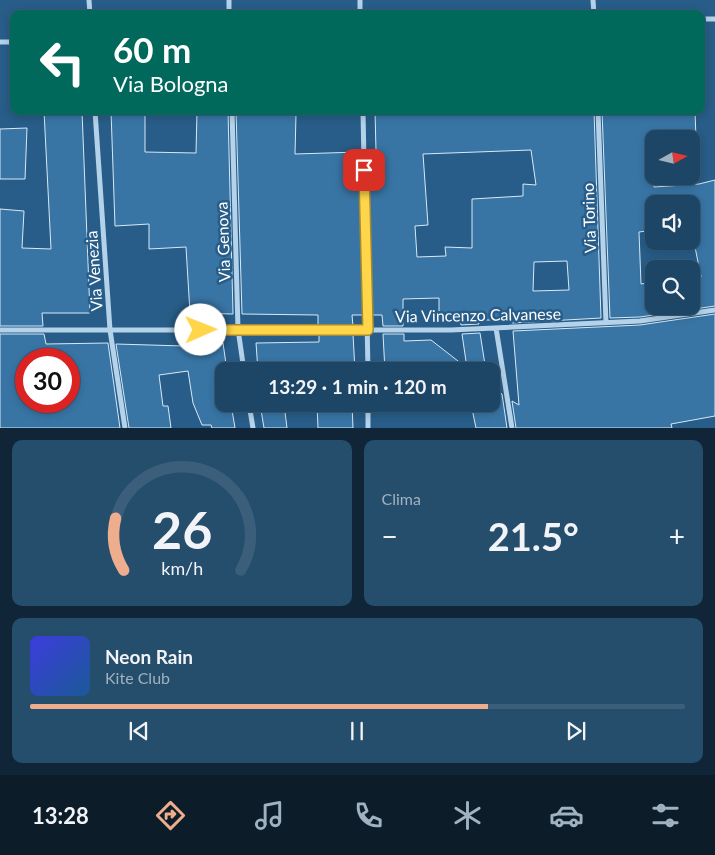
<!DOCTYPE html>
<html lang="it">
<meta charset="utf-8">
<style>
:root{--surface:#1d4666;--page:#254d6c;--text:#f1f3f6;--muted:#a0b1bf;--line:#3b5e7a;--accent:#eead8d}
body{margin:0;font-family:Lato,sans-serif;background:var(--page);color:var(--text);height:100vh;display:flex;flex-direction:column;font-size:19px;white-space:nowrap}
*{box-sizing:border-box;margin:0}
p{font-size:16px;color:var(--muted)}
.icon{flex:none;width:28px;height:28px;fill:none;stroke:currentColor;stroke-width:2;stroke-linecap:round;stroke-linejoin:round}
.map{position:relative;height:428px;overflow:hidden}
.panel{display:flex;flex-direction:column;gap:12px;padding:12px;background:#102638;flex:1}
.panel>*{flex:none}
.top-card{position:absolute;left:10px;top:10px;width:695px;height:105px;border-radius:10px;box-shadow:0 2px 8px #0003,0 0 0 1px var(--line);background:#00695c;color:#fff;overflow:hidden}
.needle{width:32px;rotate:82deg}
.controls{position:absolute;left:645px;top:130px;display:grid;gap:10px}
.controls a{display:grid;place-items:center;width:55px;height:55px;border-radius:10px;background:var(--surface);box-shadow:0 2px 8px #0003,0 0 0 1px var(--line);font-size:25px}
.speed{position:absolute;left:15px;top:348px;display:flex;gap:10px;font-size:25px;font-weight:700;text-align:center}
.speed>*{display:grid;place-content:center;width:65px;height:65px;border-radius:50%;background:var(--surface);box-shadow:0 2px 8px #0003,0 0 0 1px var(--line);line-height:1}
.speed .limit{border:8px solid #d22;background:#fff;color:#111}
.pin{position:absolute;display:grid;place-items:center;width:42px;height:42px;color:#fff;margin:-21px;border-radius:10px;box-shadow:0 2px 8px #0006}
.me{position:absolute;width:55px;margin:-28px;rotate:89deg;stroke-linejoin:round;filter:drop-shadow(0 0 4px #0008)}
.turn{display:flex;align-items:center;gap:18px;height:105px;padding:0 20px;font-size:22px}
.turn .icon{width:65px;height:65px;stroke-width:2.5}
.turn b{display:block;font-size:35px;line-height:42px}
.big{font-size:38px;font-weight:700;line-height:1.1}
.panel .widget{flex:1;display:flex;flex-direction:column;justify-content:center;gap:8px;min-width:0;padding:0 18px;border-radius:10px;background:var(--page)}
.panel .dial{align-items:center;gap:0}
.dial svg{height:130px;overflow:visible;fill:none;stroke:var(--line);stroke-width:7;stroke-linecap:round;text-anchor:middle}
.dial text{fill:var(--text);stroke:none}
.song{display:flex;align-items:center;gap:15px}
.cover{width:60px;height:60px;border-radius:8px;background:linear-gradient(135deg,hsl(240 70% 55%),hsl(210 70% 35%))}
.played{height:5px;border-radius:2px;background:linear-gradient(90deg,var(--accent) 70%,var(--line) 70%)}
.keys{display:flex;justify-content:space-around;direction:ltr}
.heat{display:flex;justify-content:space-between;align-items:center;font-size:28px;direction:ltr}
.panel .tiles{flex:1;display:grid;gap:12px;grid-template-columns:1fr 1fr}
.widget:last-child{grid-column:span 2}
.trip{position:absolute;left:215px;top:362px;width:285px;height:50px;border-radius:10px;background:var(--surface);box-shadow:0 2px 8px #0003,0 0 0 1px var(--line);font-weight:700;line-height:50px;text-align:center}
.menu{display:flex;height:80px;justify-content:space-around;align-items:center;background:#0c1c29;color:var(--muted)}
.menu .icon{width:35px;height:35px}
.menu .selected{color:var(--accent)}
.menu b{font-size:22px;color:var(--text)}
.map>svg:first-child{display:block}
.building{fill:#3875a5;stroke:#d8e9f7;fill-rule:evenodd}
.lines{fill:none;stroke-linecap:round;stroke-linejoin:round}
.minor{stroke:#b4d2e9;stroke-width:5}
.route-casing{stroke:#a68a30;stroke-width:12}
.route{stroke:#ffd54a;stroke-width:9}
.labels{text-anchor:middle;stroke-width:5;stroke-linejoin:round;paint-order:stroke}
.street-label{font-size:16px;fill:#fff;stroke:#275d88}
</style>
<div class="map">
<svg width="715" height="428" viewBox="0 0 715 428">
<rect width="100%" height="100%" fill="#275d88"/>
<!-- building -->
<path class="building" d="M44 111H82L90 313H42L43 326H0V209L24 211 22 248 51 249Z
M111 111H145V152L196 153 197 111H228L233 314 190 313 186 247 149 249V224L115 226Z
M236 111H267V115L296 114 295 154 359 152 363 315H352L353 326H318V315L242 314Z
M375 111H594L601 318 512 323V320H478L479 324 461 325 460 320H439V298L403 299V326H383L382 315H371L368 151H376ZM531 150 536 185 523 184V196L472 199V248L445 247 446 256 417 257 415 226 428 225 423 154ZM567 261 569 290 533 291 534 262Z
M602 111H695L696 139H654V187L699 184 715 180V306L640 317 610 318ZM654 204H691V227L701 277 691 278V306H654V282L641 284 639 232 654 230Z
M27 128 25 179H0V129Z
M715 314V416L671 424 672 428H516L512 401 519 405 513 331 640 325Z
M480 333 486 371H385L383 334H404V341L431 340 467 368 462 334Z
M0 334H44L46 344 108 343 120 428H0ZM26 359H69V401H26Z
M319 334H353L355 371H322V368H281V371H258L256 343 319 342Z
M223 343 227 371H224V404H231L235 428H212L211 425H202L193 403 188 371 159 375 163 406H168L171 428H129L116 344 184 346Z
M491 387 502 394 507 428H476L471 404H491Z
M260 404H284L287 428H264Z
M317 404H352L353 428H318Z"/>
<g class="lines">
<!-- minor -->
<path class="minor" d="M89 0 90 14
M229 0V14
M360 0V14
M593 0 594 14
M701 19H715
M0 42H14
M95 111 110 330 125 428
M232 111 238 329 244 371
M363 111 368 371
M598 111 606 323
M496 328 512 428
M0 330H451L640 321 715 310
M249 404 253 428
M368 404V428"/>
</g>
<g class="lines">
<defs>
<path id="route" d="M201 330H368L364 170"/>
</defs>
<!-- route casing -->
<use href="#route" class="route-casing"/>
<!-- route -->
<use href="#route" class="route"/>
</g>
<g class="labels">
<!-- street labels -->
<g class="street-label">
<text transform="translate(589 218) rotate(-92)" y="6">Via Torino</text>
<text transform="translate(223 242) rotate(-92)" y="6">Via Genova</text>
<text transform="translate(94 271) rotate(-94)" y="6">Via Venezia</text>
<text transform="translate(478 315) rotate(-1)" y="6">Via Vincenzo Calvanese</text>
</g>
</g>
</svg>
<div class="controls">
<a><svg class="needle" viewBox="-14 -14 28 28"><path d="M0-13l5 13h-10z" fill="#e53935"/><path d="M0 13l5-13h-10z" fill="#a0b1bf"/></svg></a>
<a><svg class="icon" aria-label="sound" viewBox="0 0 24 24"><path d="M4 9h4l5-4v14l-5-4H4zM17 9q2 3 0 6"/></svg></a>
<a><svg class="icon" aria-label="search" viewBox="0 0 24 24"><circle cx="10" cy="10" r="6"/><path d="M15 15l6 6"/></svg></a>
</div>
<div class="speed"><div class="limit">30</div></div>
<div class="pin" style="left:364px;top:170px;background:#d93025"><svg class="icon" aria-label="arrive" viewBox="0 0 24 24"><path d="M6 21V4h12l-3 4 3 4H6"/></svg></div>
<svg class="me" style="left:201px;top:330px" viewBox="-20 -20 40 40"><circle r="19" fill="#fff"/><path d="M0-13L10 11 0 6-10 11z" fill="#ffd54a"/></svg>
<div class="trip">13:29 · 1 min · 120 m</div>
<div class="top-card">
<div class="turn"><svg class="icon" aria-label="left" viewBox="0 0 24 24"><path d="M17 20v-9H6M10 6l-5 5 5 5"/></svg><div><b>60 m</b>Via Bologna</div></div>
</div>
</div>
<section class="panel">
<div class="tiles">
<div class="widget dial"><svg viewBox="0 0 100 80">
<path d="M14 69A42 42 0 1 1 86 69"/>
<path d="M14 69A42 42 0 0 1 9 37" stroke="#eead8d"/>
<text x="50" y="56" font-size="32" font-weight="700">26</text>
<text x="50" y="72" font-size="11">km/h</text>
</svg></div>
<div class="widget"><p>Clima</p>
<div class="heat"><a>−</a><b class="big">21.5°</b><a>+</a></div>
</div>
<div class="widget">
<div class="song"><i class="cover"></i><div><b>Neon Rain</b><p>Kite Club</p></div></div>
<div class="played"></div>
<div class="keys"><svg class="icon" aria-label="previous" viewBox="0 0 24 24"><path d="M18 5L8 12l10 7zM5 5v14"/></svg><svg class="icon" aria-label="pause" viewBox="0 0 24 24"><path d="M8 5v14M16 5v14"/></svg><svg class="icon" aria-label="next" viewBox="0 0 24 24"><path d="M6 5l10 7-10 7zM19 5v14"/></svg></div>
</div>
</div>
</section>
<nav class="menu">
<b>13:28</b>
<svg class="icon selected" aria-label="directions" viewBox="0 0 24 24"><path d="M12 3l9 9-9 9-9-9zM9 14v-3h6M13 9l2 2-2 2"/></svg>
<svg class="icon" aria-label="music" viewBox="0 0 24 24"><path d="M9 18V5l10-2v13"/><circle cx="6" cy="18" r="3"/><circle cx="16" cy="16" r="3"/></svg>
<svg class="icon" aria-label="phone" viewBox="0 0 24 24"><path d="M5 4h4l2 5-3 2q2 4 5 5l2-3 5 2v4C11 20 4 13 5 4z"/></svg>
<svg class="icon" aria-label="climate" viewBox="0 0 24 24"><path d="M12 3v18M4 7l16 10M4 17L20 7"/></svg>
<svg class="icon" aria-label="car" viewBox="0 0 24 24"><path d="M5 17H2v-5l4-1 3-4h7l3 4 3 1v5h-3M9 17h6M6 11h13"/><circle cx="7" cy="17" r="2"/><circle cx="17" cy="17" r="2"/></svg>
<svg class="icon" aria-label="filters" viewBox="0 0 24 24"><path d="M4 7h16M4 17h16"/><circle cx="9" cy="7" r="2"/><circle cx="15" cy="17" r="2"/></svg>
</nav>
